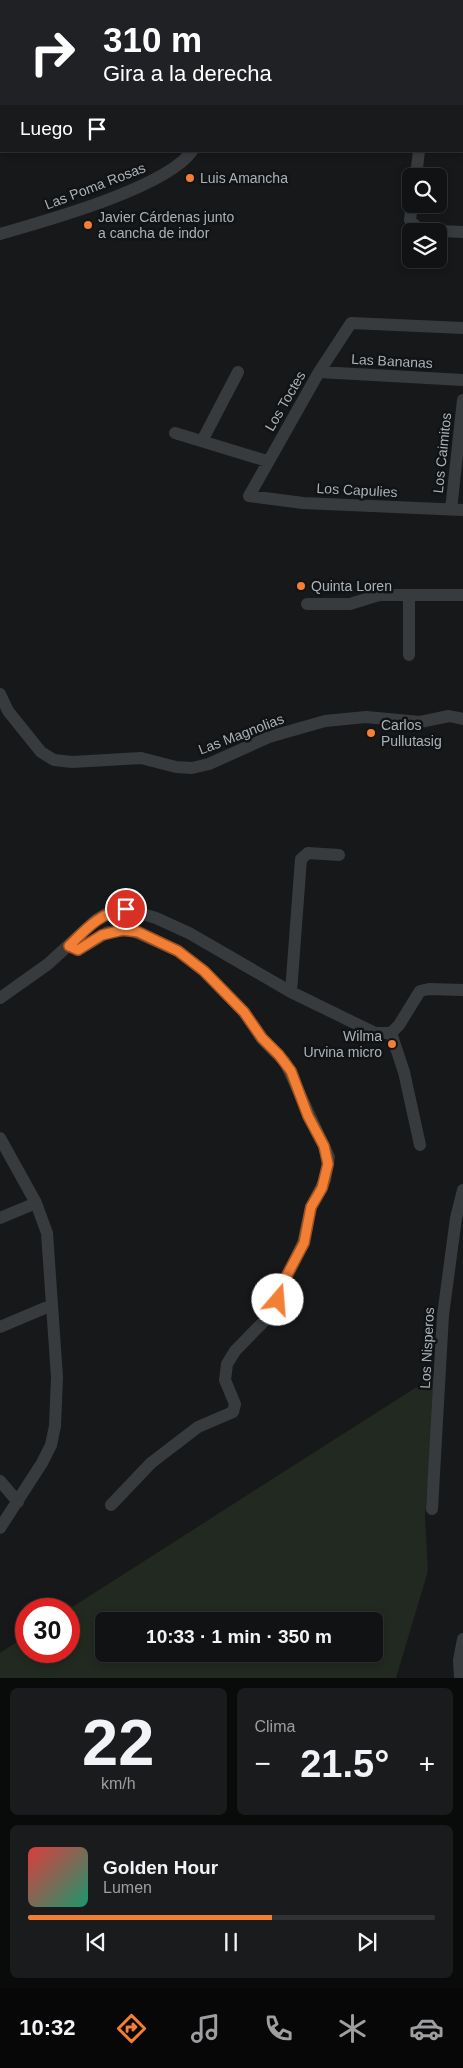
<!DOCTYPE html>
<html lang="es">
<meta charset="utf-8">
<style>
:root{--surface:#111213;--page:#1a1b1c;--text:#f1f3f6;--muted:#9c9ea0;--line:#303233;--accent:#f37f35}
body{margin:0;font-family:Helvetica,sans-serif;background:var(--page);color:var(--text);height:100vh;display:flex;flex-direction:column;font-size:19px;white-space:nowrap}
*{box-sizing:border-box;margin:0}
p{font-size:16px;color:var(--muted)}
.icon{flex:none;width:28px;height:28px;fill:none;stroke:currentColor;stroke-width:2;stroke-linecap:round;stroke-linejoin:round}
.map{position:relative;height:1678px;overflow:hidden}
.side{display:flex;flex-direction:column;gap:10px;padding:10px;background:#090a0a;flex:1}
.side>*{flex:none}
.banner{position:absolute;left:0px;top:0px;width:464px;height:152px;box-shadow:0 2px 8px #0003,0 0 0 1px var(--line);background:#202124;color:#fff;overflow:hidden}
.fabs{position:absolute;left:402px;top:168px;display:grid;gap:10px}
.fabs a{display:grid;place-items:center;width:45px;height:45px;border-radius:8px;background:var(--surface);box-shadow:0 2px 8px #0003,0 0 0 1px var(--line);font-size:25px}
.speed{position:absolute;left:15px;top:1598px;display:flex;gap:10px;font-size:25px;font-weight:700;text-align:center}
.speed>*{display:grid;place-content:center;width:65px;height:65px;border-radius:50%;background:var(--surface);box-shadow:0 2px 8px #0003,0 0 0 1px var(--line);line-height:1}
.speed .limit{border:8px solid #d22;background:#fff;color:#111}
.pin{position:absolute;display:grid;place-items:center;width:42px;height:42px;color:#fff;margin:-21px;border:2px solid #fff;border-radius:50%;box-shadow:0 1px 5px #0007}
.me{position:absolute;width:55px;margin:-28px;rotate:18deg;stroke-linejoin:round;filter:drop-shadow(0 0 4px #0008)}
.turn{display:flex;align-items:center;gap:18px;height:105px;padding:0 20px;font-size:22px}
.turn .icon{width:65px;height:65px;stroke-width:2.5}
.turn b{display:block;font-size:35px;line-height:42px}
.then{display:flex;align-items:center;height:48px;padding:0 20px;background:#0003;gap:10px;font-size:19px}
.big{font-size:38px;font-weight:600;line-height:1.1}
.side .card{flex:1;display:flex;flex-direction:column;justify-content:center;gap:8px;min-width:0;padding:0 18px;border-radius:8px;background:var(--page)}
.side .dial{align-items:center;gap:0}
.dial b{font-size:65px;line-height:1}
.song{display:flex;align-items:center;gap:15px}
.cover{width:60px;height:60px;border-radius:8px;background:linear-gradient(135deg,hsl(0 70% 55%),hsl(160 70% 35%))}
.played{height:5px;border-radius:2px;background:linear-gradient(90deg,var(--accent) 60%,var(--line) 60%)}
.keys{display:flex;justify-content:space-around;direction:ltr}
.heat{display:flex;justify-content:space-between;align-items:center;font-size:28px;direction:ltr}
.side .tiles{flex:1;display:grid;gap:10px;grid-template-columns:1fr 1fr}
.card:last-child{grid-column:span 2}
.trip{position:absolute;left:95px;top:1612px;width:288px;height:50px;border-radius:8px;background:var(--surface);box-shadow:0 2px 8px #0003,0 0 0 1px var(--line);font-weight:600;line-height:50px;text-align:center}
.menu{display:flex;height:80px;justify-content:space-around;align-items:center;background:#070708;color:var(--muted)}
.menu .icon{width:35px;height:35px}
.menu .on{color:var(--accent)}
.menu b{font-size:22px;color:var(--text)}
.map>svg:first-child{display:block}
.green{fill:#222921;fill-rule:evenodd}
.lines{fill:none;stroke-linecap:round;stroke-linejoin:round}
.street{stroke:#383b3e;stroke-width:12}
.route-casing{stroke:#9e5322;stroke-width:12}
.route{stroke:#f37f35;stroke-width:9}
.poi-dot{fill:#f37f35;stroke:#121314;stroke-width:2}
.labels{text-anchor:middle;stroke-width:5;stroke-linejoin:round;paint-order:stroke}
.poi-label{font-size:14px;fill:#a9b2b9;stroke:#121314;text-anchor:start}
.street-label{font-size:14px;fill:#a9b2b9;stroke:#121314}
</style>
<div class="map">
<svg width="463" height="1678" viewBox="0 0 463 1678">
<rect width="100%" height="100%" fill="#171819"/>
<!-- green -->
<path class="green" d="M437 1374 425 1516 428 1571 396 1678H0V1653L26 1636V1651H69V1609ZM104 1621H374V1654H104Z"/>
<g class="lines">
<!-- street -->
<path class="street" d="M261 1V0
M441 1V0
M462 26H463
M462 130H463
M416 176 419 151
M412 204 410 220 419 230 463 232
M0 234C45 221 166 188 192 151
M463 328 351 323 319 372 249 496 303 503 463 510
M319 372 463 380
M175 433 267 461
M202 441 238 372
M451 510 463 400
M409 595V655
M307 604H350L379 595H463
M0 694 8 711 41 752 54 760 72 762 141 758 176 767 192 768 209 764 269 737 325 721 366 717 420 722 449 716 463 719
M69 946 78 950 108 932 131 930 178 951 204 971 244 1012 262 1039 285 1062 329 1157 325 1180 311 1207 303 1243 282 1286 273 1312 235 1351 227 1364 225 1380 235 1404 233 1412 198 1427 151 1463 111 1505
M291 992 301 859 308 853 339 855
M0 998 48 964 96 920 111 911 126 909 156 918 189 933 291 992 375 1033H391
M391 1033 404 1072 420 1145
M391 1033 399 1025 420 991 429 989 463 990
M0 1138 36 1203 47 1233 57 1377 55 1426 51 1445 42 1463 0 1528
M0 1218 36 1203
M0 1327 52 1305
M0 1481 18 1502
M432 1509 443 1315 456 1218 463 1190
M460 1678 459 1660 463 1639"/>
</g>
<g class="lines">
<defs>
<path id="route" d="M126 909C101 912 86 929 69 946L78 950 102 935 123 930 138 932 178 951 204 971 244 1012 262 1038 279 1055 291 1071 308 1116 324 1146 328 1164 322 1188 311 1207 304 1243 286 1277 278 1300"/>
</defs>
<!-- route casing -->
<use href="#route" class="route-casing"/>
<!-- route -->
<use href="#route" class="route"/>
</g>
<!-- markers -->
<g class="poi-dot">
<circle cx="190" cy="178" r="5"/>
<circle cx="88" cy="225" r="5"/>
<circle cx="301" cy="586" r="5"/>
<circle cx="371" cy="733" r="5"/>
<circle cx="392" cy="1044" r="5"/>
</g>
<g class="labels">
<!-- poi labels -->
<g class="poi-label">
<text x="200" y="183">Luis Amancha</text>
<text x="98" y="222">Javier Cárdenas junto<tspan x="98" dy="16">a cancha de indor</tspan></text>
<text x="311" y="591">Quinta Loren</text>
<text x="381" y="730">Carlos<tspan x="381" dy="16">Pullutasig</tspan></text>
<text x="382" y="1041" text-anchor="end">Wilma<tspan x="382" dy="16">Urvina micro</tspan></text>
</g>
<!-- street labels -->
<g class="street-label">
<text transform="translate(95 186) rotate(-21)" y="5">Las Poma Rosas</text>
<text transform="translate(392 361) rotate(3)" y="5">Las Bananas</text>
<text transform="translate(285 401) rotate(-60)" y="5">Los Toctes</text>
<text transform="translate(442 453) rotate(-84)" y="5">Los Caimitos</text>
<text transform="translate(357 490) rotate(3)" y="5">Los Capulies</text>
<text transform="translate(241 734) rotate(-21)" y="5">Las Magnolias</text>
<text transform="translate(427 1348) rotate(-87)" y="5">Los Nisperos</text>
</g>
</g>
</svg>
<div class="fabs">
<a><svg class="icon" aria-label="search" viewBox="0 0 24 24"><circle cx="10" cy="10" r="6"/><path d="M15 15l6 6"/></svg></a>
<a><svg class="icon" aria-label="layers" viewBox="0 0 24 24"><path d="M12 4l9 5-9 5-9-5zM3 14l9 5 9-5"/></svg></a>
</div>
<div class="speed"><div class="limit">30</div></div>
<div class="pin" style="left:126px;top:909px;background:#d93025"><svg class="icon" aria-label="arrive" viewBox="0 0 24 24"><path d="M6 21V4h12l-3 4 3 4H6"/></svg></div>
<svg class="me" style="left:278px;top:1300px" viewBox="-20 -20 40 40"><circle r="19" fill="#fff"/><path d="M0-13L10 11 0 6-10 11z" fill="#f37f35"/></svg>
<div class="trip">10:33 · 1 min · 350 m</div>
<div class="banner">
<div class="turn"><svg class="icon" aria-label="right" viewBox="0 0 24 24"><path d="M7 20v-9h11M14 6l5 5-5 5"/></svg><div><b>310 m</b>Gira a la derecha</div></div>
<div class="then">Luego<svg class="icon" aria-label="arrive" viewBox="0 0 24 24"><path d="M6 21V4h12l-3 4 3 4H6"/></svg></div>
</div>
</div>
<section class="side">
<div class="tiles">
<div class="card dial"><b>22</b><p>km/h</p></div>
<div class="card"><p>Clima</p>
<div class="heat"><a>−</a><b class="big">21.5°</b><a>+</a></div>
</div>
<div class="card">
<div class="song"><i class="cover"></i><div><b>Golden Hour</b><p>Lumen</p></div></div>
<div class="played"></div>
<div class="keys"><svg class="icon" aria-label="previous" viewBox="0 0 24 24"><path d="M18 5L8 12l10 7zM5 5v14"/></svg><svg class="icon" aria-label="pause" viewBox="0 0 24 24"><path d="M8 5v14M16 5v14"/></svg><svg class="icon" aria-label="next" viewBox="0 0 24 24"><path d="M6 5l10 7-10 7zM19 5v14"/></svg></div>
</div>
</div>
</section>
<nav class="menu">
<b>10:32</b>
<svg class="icon on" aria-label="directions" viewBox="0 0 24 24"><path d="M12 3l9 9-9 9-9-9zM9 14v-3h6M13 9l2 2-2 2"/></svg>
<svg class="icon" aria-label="music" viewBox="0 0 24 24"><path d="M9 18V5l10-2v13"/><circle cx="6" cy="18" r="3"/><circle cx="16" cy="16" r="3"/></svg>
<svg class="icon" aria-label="phone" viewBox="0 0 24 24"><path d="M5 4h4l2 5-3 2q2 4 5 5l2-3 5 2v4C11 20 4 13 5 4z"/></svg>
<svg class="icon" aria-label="climate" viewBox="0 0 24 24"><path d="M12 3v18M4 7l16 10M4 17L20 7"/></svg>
<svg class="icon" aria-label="car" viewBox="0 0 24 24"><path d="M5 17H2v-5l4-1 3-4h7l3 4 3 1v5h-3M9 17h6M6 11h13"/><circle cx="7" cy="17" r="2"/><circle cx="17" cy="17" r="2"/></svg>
</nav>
